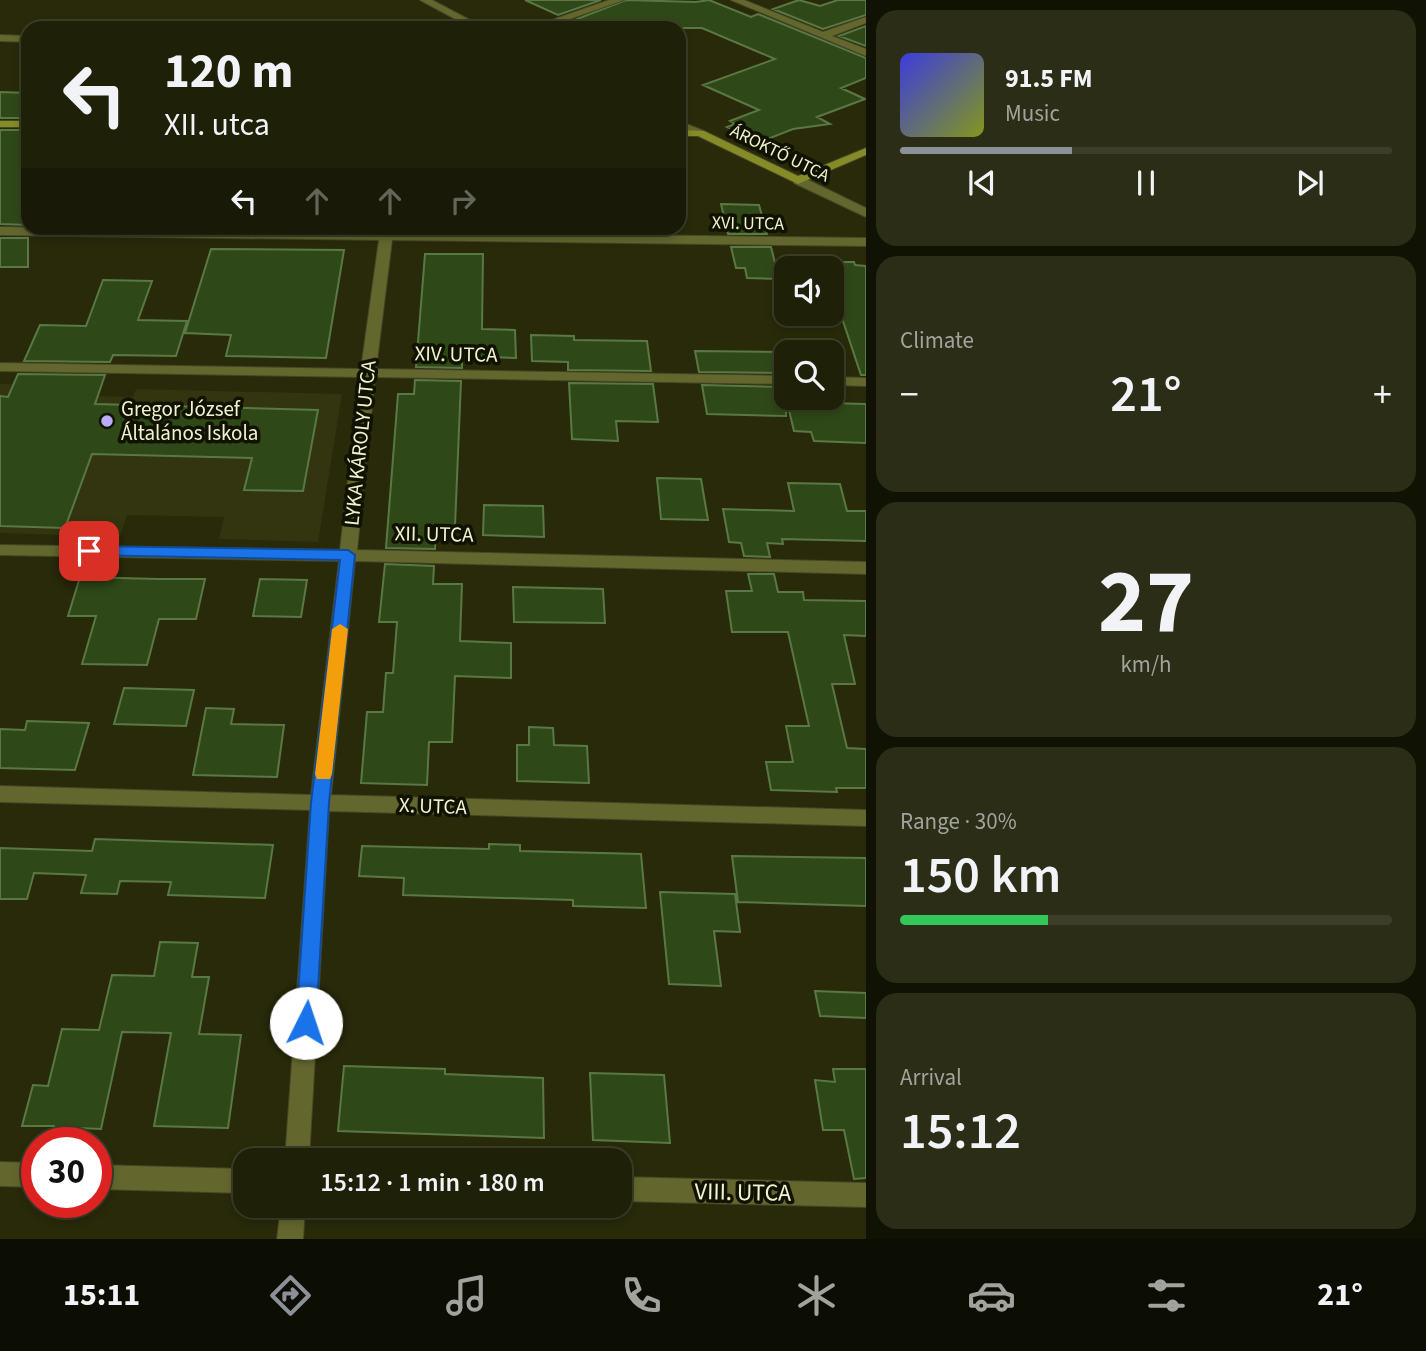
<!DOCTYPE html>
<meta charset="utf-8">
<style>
:root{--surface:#1e2008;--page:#2b2d16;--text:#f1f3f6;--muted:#a1a39c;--line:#3c3e29;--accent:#8c9099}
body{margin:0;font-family:"Source Sans 3",sans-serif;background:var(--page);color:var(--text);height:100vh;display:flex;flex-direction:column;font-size:26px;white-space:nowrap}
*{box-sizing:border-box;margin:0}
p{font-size:23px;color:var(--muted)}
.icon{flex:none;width:38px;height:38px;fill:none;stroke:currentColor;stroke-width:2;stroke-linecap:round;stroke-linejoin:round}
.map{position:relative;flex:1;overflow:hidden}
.sheet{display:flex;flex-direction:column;gap:10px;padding:10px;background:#101204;width:560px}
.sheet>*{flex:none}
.guide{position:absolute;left:21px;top:21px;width:665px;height:214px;border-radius:21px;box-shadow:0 4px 10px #0003,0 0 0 2px var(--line);background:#1e2008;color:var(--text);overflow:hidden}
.tools{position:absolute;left:774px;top:256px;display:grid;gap:14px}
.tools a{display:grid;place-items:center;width:70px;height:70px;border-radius:14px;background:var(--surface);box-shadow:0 4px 10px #0003,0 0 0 2px var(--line);font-size:35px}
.speed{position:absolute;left:21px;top:1127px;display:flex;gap:14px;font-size:35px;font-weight:700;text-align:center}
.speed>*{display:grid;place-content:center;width:91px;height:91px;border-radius:50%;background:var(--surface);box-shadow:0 4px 10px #0003,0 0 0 2px var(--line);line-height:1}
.speed .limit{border:10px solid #d22;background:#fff;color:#111}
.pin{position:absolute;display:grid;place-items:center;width:60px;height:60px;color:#fff;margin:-30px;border-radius:14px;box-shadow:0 4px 10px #0006}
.me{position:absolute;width:77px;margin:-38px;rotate:4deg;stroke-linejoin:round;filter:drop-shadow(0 0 5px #0008)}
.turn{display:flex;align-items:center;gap:24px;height:147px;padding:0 28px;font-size:32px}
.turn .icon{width:91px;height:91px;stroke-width:2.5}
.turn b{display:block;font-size:49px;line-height:60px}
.lanes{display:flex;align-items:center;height:66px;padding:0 28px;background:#0003;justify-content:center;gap:35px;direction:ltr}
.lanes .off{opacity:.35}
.big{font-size:52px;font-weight:600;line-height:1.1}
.sheet .card{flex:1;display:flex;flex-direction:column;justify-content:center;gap:10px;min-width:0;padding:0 24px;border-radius:21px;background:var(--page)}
.sheet .dial{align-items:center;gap:0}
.dial b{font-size:91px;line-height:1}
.song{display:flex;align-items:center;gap:21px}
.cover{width:84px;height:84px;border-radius:10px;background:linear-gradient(135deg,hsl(240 70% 55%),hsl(70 70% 35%))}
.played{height:7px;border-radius:4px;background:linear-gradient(90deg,var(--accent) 35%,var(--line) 35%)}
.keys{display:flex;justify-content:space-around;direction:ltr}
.heat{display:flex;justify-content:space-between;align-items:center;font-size:38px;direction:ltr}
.charge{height:10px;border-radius:5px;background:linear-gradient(90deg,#34c759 30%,var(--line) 0)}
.trip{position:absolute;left:233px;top:1148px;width:399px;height:70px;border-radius:21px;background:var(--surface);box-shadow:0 4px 10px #0003,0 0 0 2px var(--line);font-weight:600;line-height:70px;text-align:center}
.dock{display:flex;height:112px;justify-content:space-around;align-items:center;background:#0c0d03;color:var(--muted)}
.dock .icon{width:49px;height:49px}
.dock .active{color:var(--accent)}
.dock b{font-size:32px;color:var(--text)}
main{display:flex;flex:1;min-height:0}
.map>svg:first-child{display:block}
.built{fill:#32350f}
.building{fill:#2e4917;stroke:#5a7844;stroke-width:2}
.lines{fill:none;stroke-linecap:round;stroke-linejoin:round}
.street-casing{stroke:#444626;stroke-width:2}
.secondary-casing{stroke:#444626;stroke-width:2}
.street{fill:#63672e;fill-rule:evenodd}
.secondary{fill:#858b26;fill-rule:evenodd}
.route{fill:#1a73e8;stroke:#114b97;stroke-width:2}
.slow{fill:#f59e0b}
.poi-dot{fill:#baaaf7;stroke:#111200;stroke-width:2.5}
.labels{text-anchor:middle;stroke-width:7;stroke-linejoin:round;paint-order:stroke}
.far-street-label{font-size:18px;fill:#eff3d3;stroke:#111200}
.street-label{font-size:21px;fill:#eff3d3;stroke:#111200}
.poi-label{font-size:21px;fill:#eff3d3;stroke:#111200;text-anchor:start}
.near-street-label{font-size:24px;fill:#eff3d3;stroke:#111200}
</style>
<main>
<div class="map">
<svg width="866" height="1239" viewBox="0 0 866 1239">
<rect width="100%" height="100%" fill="#282a0a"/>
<!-- built -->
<path class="built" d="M0 384 61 385 58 395 133 397 136 389 342 394 318 542 219 539 224 517 127 515 120 537 0 533Z"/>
<!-- building -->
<path class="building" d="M525 0H601L558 15Z
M626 0 696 2 709 0 751 17 758 14 866 58V78L841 88 865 99 817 117 830 124 793 129 760 142 727 127 735 124 730 121 759 110 703 85 775 59 702 28H588L572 21Z
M799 0 820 6 838 0H866V15L823 29 773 9Z
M866 26V46L839 36Z
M0 92 28 93V118H0Z
M0 130H28V225L0 224Z
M721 204 759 205 767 234H728Z
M0 238H28V267H0Z
M731 247H771L779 279 747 278 745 268H736Z
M211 249 344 250 326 358 226 356 231 335 185 333Z
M425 254H483L482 329 515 330 516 358 462 356V368L416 367Z
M824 262H854L855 265 866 266V375H861L831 285V268H826Z
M103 280 152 281 138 320 187 321 176 356 113 355 110 362 24 361 40 325 86 326Z
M531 335 574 336V340L647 341 651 371 568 370V362L532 361Z
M695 351 786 352V373L699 372Z
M18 374 105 375 95 404 318 410 303 491 244 490 252 458 92 454 65 528 0 526V396L8 397Z
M415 380 461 381 455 526 436 525 435 549 386 548 398 394H414Z
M569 383 653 384 658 422 616 421 618 441 572 439Z
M702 385 786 387V416L707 414Z
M787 402 866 404V443L814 441 811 432 794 431Z
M657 478 701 479 708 520 661 519Z
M788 483 840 484 847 511H866V541L782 539 783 544 767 543 770 557 744 556 741 543 729 542 723 509 794 511Z
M484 505 543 506 544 537 483 535Z
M385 564 434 566 433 584H462L460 641 511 643V678L455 676 452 742H429L427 785 361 783 367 712H383L386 673H393L397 622H379Z
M748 574H774L778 592H803L804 600 866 601V636L844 635 855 684H832L847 748 866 749V788H836L837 792 771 790 766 762H793L786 726H809L788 632H732L726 591H752Z
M80 577 158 579H205L196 619H159L147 665 82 664 96 616H68Z
M260 579 307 580 301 617 253 616Z
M513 587 603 589 605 623 514 622Z
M124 688 194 690 186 726 114 724Z
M206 708 234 709 231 724 284 725 277 777 193 775Z
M27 721 89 723 75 770 0 768V729L25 730Z
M529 727 553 728 554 745 587 746 589 783 517 781V745H529Z
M95 839 273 845 265 898 168 895 171 882 120 881 117 894 81 893 86 875 34 873 27 899H0V848L92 851Z
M489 844 520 845V851L641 854 646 908 573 906V900L403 895 404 878 359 876 362 846 489 849Z
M732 856 866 858V906L738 902Z
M660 892 735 894 740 932 714 931 721 986 669 984Z
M160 942 198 943 192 977H209L199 1034 241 1035 228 1128 154 1126 171 1033 122 1032 101 1129 79 1128 77 1137 52 1136 54 1126H22L33 1085 48 1086 62 1029 99 1030 112 975 154 976Z
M815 991 866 993V1018L820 1016Z
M344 1066 445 1069V1074L543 1078 544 1138 338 1131Z
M833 1069H866V1178L854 1179 844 1130H823L815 1080 835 1082Z
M590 1073 664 1075 670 1143 593 1140Z"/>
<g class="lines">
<defs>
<path id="street" d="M420 0H432L485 28H472Z
M609 0H624L544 28H529Z
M731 0H744L823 32 866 17V23L832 36 866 49V56Z
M0 35 28 36V42L0 41Z
M679 121 704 131 706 133 700 136 679 128Z
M794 177H802L866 208V217L794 183Z
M0 227 380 232 381 228H393V232L866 238V246L392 240 376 369 786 376V384L375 377 357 550 866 562V574L355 561 331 795 866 810V826L329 811 309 1160H285L310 810 0 802V786L311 795 339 561 0 555V545L340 550 360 377 0 371V363L361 369 379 240 0 235Z
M831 377 866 378V386L831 385Z
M0 1162 37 1163V1187L0 1186Z
M96 1165 245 1169V1193L96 1189Z
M620 1177 866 1183V1207L620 1201Z
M281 1206H305L303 1239H277Z"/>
<path id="secondary" d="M0 121H28V127H0Z
M679 130 704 131 798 176 866 148V155L798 184 698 136H679Z"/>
</defs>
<!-- street casing -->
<use href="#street" class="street-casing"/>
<!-- secondary casing -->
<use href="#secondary" class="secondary-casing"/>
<!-- street -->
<use href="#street" class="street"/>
<!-- secondary -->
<use href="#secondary" class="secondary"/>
</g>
<!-- route -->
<path class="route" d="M89 546 348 550 355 555 329 803 316 1023 313 1029 306 1032 299 1029 296 1023 311 803 340 560 84 555 81 551Z"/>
<!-- slow -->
<path class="slow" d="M340 624 348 629 332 774 330 779H317L315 774 332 629Z"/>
<!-- markers -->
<circle class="poi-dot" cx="107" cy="421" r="7"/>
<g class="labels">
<!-- far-street labels -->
<g class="far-street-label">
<text transform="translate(780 153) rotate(26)" y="6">ÁROKTŐ UTCA</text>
<text transform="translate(748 223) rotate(1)" y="6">XVI. UTCA</text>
</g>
<!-- street labels -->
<g class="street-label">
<text transform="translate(456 354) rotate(1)" y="7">XIV. UTCA</text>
<text transform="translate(360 443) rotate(-84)" y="7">LYKA KÁROLY UTCA</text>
<text transform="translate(434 534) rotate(1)" y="7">XII. UTCA</text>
<text transform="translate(433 806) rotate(2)" y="7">X. UTCA</text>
</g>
<!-- poi labels -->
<g class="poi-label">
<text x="121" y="416">Gregor József<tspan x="121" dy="24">Általános Iskola</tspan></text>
</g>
<!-- near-street labels -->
<g class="near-street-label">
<text transform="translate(743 1192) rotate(1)" y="8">VIII. UTCA</text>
</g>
</g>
</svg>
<div class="tools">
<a><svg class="icon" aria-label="sound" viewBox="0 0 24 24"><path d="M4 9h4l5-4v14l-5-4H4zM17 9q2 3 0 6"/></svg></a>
<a><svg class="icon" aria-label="search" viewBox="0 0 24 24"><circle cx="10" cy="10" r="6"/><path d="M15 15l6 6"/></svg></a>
</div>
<div class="speed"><div class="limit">30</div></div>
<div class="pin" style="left:89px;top:551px;background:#d93025"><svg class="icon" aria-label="arrive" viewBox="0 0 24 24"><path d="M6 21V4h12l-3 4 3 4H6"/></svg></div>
<svg class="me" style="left:306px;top:1023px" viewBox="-20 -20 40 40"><circle r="19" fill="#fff"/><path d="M0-13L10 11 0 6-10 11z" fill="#1a73e8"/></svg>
<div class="trip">15:12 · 1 min · 180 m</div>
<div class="guide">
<div class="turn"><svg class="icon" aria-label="left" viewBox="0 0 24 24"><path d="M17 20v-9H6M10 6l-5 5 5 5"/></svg><div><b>120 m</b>XII. utca</div></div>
<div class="lanes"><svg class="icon" aria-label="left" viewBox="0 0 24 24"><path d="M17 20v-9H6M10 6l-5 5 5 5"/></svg><svg class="icon off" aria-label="ahead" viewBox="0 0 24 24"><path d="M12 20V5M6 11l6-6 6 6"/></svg><svg class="icon off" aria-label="ahead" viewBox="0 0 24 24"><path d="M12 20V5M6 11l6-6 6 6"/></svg><svg class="icon off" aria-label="right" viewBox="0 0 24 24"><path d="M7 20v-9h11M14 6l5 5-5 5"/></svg></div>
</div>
</div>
<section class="sheet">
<div class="card">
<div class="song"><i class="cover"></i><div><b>91.5 FM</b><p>Music</p></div></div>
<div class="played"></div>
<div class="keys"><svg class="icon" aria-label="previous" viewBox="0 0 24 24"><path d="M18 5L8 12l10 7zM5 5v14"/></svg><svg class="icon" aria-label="pause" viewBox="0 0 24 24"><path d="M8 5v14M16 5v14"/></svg><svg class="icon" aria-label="next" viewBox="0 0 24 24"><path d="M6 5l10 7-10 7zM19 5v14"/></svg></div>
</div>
<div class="card"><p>Climate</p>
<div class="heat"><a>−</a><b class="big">21°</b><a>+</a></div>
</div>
<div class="card dial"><b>27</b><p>km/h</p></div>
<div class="card"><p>Range · 30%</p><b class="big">150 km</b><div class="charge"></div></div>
<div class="card"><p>Arrival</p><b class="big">15:12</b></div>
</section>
</main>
<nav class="dock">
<b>15:11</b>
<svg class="icon active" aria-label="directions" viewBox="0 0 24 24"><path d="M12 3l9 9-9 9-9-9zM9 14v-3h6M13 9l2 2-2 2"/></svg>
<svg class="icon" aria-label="music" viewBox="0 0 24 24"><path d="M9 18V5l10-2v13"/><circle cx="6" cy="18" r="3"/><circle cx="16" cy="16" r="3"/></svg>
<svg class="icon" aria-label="phone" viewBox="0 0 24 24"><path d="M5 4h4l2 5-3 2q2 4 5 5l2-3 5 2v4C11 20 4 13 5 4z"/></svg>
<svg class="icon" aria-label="climate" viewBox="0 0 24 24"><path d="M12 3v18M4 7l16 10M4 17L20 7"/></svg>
<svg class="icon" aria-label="car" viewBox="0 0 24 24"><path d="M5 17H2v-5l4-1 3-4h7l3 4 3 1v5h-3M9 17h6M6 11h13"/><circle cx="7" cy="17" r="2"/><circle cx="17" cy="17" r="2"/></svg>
<svg class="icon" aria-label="filters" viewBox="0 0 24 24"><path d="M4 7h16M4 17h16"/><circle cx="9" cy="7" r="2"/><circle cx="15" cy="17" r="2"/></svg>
<b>21°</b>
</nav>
